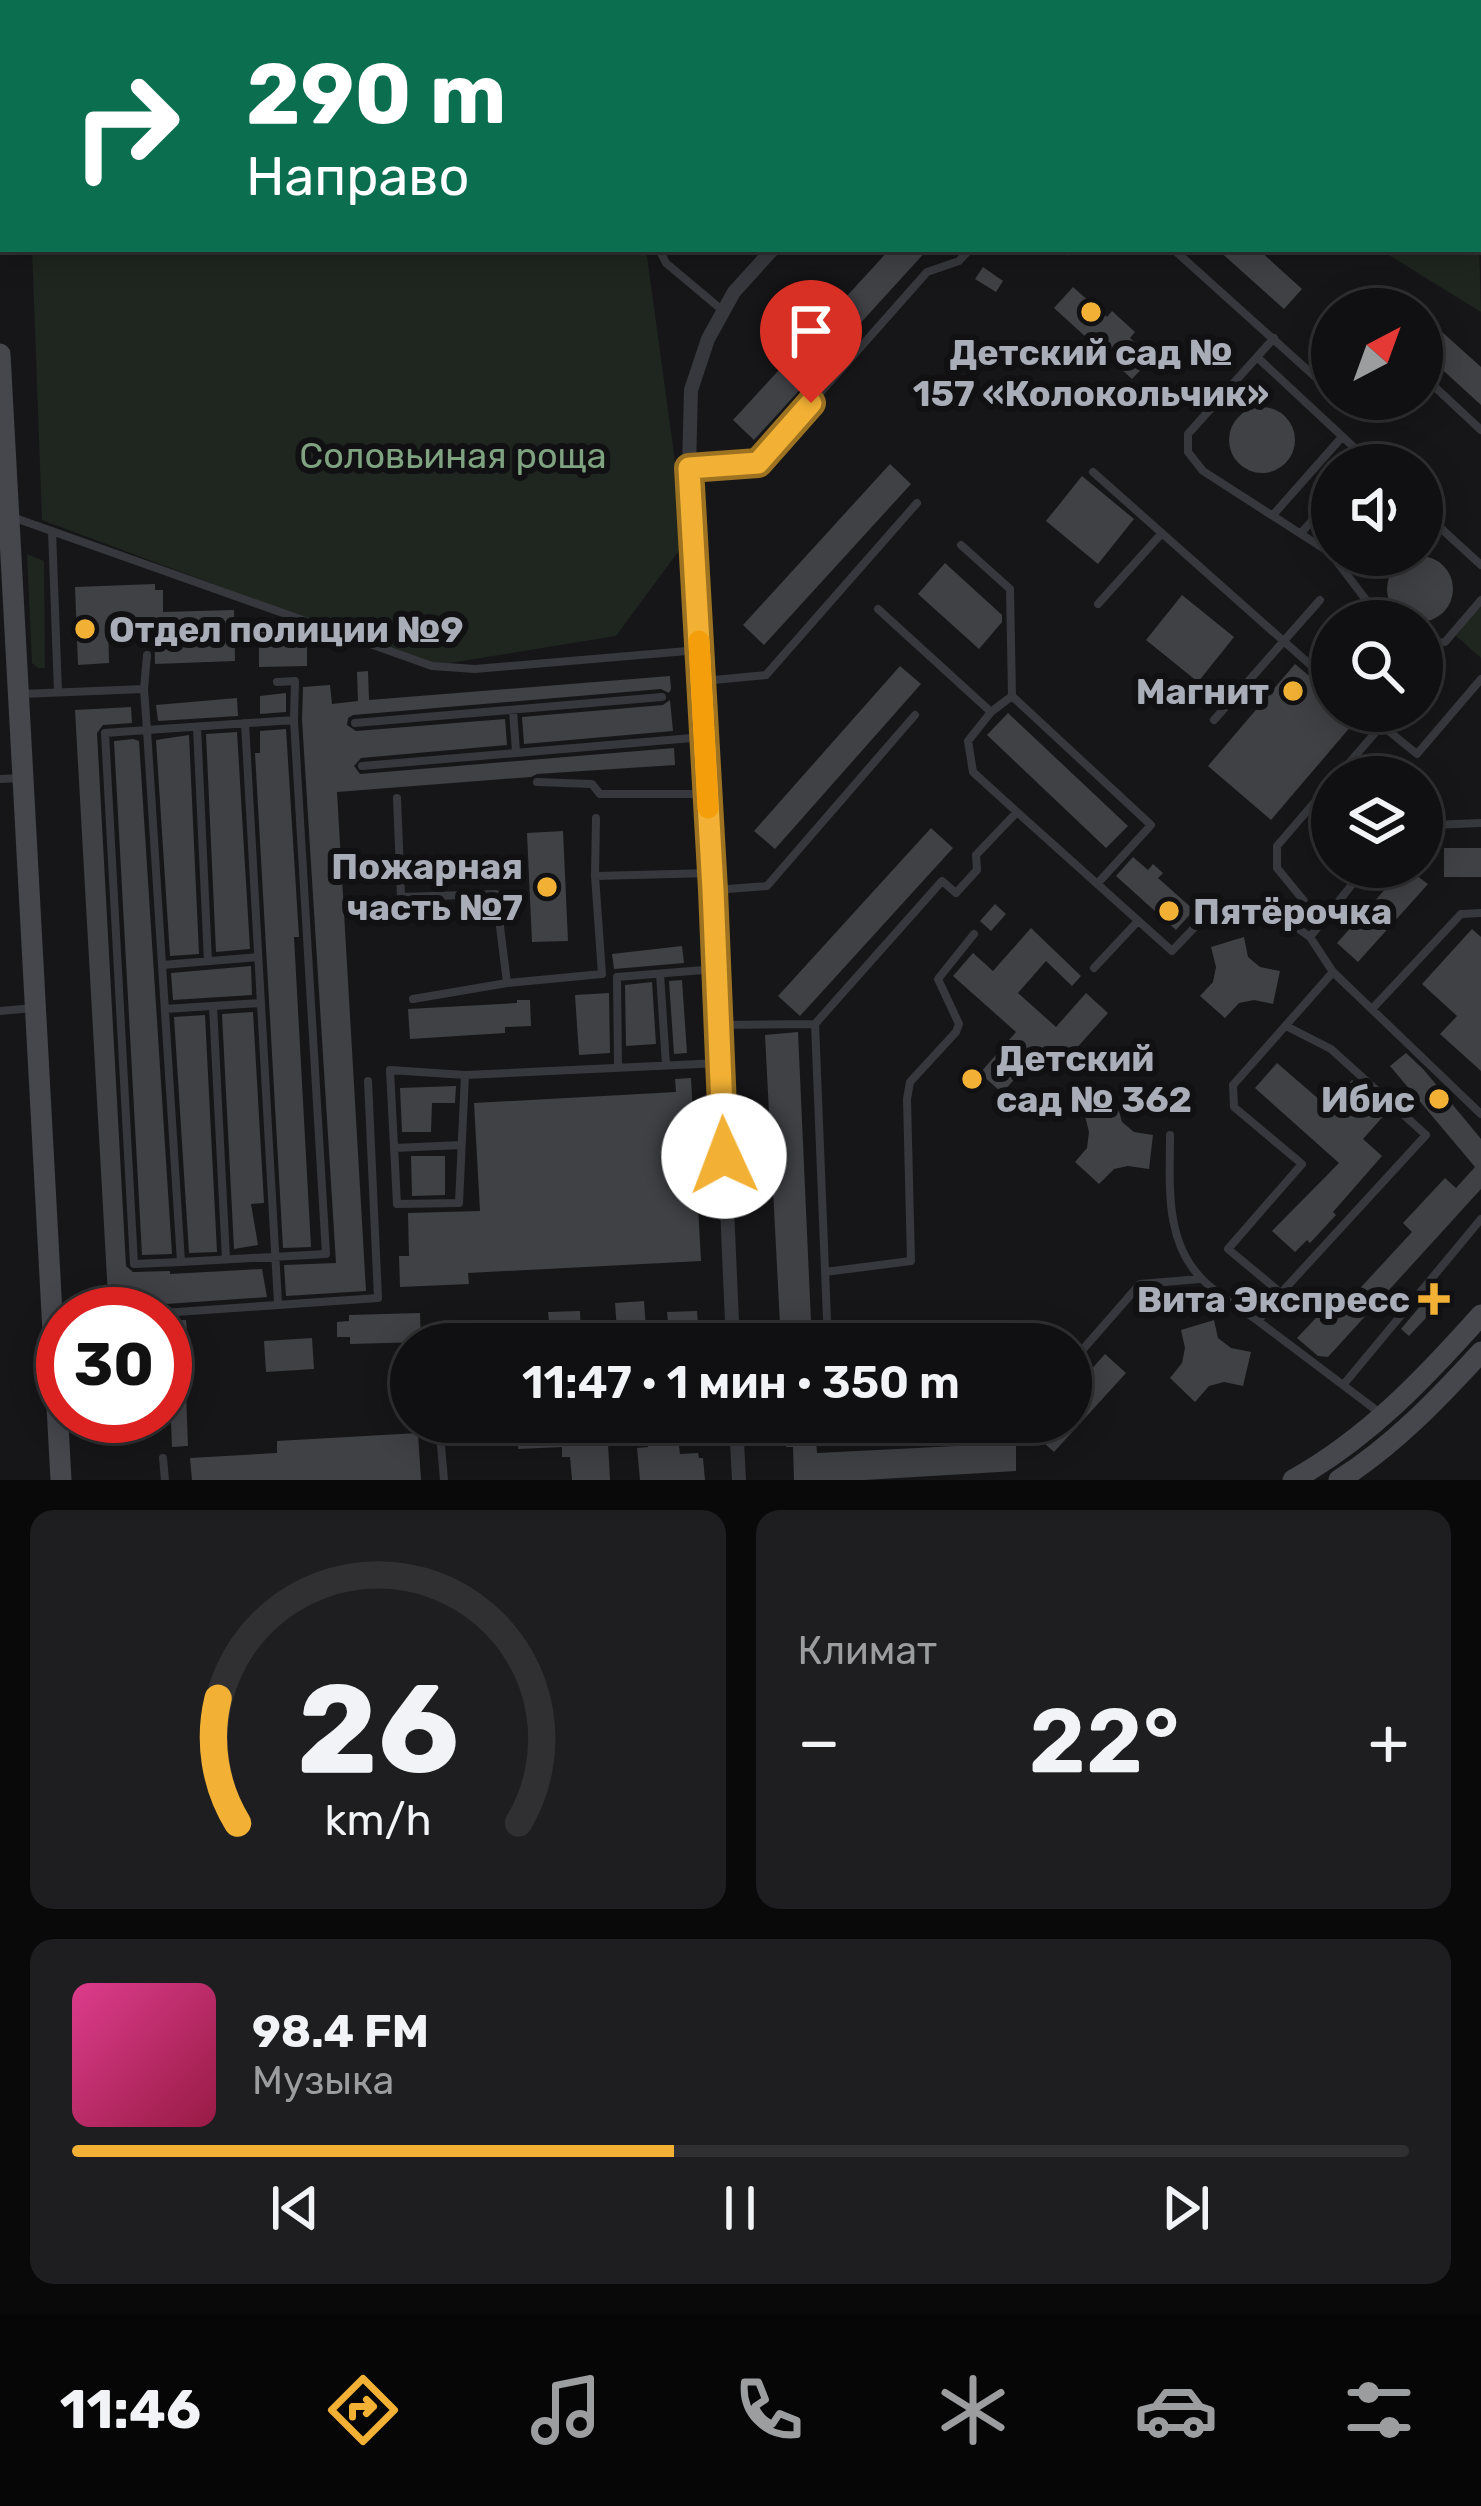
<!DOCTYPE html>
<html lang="ru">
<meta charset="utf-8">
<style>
:root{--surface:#101012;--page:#1e1e20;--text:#f1f3f6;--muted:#9c9d9f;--line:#303032;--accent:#f2b134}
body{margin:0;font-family:Rubik,sans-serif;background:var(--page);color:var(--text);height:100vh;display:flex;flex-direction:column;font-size:45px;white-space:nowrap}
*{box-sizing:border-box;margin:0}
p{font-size:39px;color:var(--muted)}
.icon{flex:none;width:66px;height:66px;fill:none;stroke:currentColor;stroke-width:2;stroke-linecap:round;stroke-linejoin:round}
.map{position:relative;height:1480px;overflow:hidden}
.side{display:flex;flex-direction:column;gap:30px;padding:30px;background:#09090a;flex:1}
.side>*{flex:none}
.banner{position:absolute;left:0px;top:0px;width:1482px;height:252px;box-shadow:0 6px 30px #0003,0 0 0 3px var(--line);background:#0b6e4f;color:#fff;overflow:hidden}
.needle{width:78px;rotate:41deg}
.fabs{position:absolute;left:1311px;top:288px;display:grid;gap:24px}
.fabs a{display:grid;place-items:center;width:132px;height:132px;border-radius:50%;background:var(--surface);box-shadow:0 6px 30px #0003,0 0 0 3px var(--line);font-size:60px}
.speed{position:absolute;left:36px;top:1287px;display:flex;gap:24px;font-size:60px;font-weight:700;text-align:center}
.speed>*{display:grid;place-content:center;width:156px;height:156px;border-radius:50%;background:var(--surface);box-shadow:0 6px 30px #0003,0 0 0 3px var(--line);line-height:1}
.speed .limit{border:18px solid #d22;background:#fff;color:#111}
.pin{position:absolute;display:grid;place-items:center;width:102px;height:102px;color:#fff;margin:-123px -51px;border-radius:50% 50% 50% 0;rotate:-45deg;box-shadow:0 0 12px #0007}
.pin .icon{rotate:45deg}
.me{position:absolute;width:132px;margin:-66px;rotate:358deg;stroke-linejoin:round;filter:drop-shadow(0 0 9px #0008)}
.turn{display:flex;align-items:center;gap:42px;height:252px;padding:0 48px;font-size:54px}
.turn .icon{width:156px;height:156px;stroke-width:2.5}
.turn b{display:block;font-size:84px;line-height:102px}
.big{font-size:90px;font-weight:600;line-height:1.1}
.side .card{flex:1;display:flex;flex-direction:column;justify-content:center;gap:18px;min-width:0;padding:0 42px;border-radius:24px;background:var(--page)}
.side .dial{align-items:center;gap:0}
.dial svg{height:312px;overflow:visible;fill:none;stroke:var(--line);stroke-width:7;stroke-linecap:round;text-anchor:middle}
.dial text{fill:var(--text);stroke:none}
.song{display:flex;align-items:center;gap:36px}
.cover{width:144px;height:144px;border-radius:18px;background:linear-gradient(135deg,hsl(330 70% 55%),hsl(340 70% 35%))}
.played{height:12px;border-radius:6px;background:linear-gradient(90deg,var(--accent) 45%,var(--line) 45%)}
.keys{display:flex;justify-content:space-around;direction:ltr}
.heat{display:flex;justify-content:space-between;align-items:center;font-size:66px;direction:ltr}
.side .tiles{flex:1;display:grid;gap:30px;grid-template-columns:1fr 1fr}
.card:last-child{grid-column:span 2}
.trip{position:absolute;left:390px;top:1323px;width:702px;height:120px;border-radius:60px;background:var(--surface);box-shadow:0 6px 30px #0003,0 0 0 3px var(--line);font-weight:600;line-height:120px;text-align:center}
.tab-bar{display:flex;height:192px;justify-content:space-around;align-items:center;background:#060607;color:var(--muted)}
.tab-bar .icon{width:84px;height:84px}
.tab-bar .current{color:var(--accent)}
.tab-bar b{font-size:54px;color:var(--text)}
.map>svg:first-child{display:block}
.green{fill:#1e261f}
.building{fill:#404145}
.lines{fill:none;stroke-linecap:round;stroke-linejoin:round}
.lane{stroke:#37383d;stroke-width:8}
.street{stroke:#37383d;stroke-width:14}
.secondary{stroke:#45474d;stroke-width:21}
.route-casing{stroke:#9d7322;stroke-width:30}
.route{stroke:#f2b134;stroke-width:21}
.slow{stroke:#f59e0b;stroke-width:21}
.poi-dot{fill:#f2b134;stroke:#111113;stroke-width:4.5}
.labels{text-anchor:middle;stroke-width:12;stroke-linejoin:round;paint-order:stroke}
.poi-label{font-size:36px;font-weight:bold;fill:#a8adb8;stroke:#111113;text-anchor:end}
.park-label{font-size:36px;fill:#7fa381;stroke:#111113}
</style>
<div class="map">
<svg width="1481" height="1480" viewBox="0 0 1481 1480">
<rect width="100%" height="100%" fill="#161618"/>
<!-- green -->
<path class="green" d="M140 0H661L658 3H137Z
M1479 246 1481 312 1379 249H1479Z
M32 249H646L686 541 616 636 432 666 42 520Z
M27 554 44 561 45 668H38L32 663Z
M1481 606V658L1455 635Z"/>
<!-- building -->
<path class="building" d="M890 249H928L754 440 733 420Z
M1217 249H1258L1302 289 1284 309Z
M983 267 1003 281 996 292 975 279Z
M1073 287 1107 317 1112 311 1135 332 1130 338 1152 358 1132 379 1054 308Z
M1422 314 1481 367V405L1422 351Z
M1229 440a33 33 0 1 1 66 0a33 33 0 1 1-66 0Z
M890 464 911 484 764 645 743 625Z
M1082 476 1134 519 1098 564 1046 521Z
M1387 589a33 33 0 1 1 66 0a33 33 0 1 1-66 0Z
M945 563 1002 615V622L979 649 918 594Z
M155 584V590H163V612L234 610 235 661 155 664 154 621 108 623 109 663 78 665 75 587Z
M1182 595 1234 637 1198 682 1146 640Z
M276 626V631H284V637H307V666L259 667V627Z
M1295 664 1332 695V711H1350L1358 718 1271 820 1208 766Z
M900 666 921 684 775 849 754 831Z
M368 671 369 700 670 676 671 689 669 693 661 689 353 715 348 718 347 725 356 731 505 719 507 745 361 758 354 766 360 774 674 748 675 765 537 774 531 777 337 792 366 1291 286 1296 284 1265 336 1263 302 720 303 687 330 685 332 704 358 701 357 672Z
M286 693V712L260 714V696Z
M237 698 238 716 158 721 156 705Z
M670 700 673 731 524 744 522 717 663 705Z
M131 707 132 723 103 725 97 733 126 1266 133 1272 170 1271V1274L262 1269 267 1297 123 1307V1314H109L75 710Z
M1008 713 1128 826 1106 848 987 735Z
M286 729 299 937H294L311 1247 283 1248 255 753H260V731Z
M237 732 250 949 216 952 206 734Z
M189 735 199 954 170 956 156 740Z
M133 739 139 741 172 1254 142 1255 114 741Z
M931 828 953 848 800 1016 778 996Z
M563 831 568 941 532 942 527 833Z
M1444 848H1481V877H1444Z
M1133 857 1148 870 1153 864 1163 873 1158 878 1194 910 1176 930 1116 876Z
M1405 867 1428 884 1358 962 1337 943Z
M995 904 1006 914 991 931 980 921Z
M1031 928 1081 976 1072 986 1046 961 1018 993 1056 1027 1086 993 1108 1013 1058 1069 1039 1052 1002 1093 980 1073 1016 1032 953 976 973 953 993 971Z
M1472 929 1481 937V1071L1440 1034 1457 1016 1422 984Z
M1244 937 1248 957 1260 967 1280 971 1273 1004 1254 1000 1239 1003 1225 1018 1200 996 1213 982 1216 967 1211 947Z
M682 946 684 963 614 969 612 954Z
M251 966 252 995 173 1000 171 973Z
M682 980 687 1053 674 1054 669 981Z
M652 982 656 1044 626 1046 625 985Z
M609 993 610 1053 579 1055 575 995Z
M517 1000H530L531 1026 505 1027V1033L410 1039 408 1009 517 1003Z
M253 1012 264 1203 251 1204 258 1245 234 1249 222 1014Z
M205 1015 217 1252 189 1253 174 1017Z
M798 1032 812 1344H781L765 1035Z
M1406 1053 1424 1070 1481 1139V1189L1328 1357 1318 1356 1297 1338 1330 1303 1339 1311 1412 1232 1403 1223 1445 1178 1456 1188 1475 1167 1390 1066Z
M1277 1063 1328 1107 1352 1080 1387 1112 1363 1139 1382 1156 1333 1212 1336 1215 1310 1243 1307 1240 1295 1252 1272 1231 1339 1163 1255 1088Z
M691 1078 701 1261 468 1273 469 1284 400 1287 399 1256H409L408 1213 480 1211 474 1103 676 1092 675 1079Z
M456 1086 455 1103H432L431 1132H402L400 1088Z
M1117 1104 1122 1122 1134 1132 1153 1135 1149 1169 1128 1166 1114 1169 1099 1184 1075 1162 1087 1148 1089 1132 1084 1112Z
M411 1156H445V1195L412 1196Z
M1432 1292 1442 1301 1409 1336 1401 1329Z
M644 1301 647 1343 618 1344 615 1303Z
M580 1311 581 1339 546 1341V1344H514L513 1322 549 1321 548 1312Z
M697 1311 699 1340 670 1343 667 1312Z
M420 1313 421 1342 350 1344V1337H337V1322L349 1321V1315Z
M186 1320 188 1342 165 1343V1321Z
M1214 1320 1218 1338 1231 1348 1251 1352 1243 1386 1224 1382 1209 1386 1195 1402 1170 1378 1182 1363 1185 1348 1181 1330Z
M312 1338 314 1369 266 1372 264 1341Z
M1105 1354 1126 1373 1054 1452 1033 1433 1043 1422H1071V1392Z
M185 1366 188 1446 172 1447 170 1398 165 1399V1367Z
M517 1422H580L581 1445 608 1443 610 1480H572L570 1457H562V1447L518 1449Z
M647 1422H676L680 1454 698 1453 699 1458H703L705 1480H640L637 1448 648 1447Z
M785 1422H815L817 1453 1016 1443V1471L864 1480H794L793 1447H786Z
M418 1433 421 1480H192L190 1458 277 1453V1441Z"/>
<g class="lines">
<!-- lane -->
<path class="lane" d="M812 0 816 3
M699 3 702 0
M0 5 3 4
M1479 186 1481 187
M659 249 666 263 722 310
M1066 249 1068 251
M1173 249 1332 392
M1274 338 1188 434V452L1203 471 1332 554
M1257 357 1373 465
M1422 375 1481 430
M689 468 758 463 927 272 959 261 970 249
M1093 472 1332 684
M1422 511 1481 565
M1273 515 1342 437
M15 518 432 666 475 669 699 650
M52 531 58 692
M1301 533 1332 499
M961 545 1010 589 1012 696 1151 825 1097 884
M1332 555 1382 621
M1098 604 1162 533
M878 609 991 712
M1422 644 1445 642 1481 600
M703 681 766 675 917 503
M277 682 295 681 294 720
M144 689 147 655
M21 694 144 689 147 730 294 720 326 1254 181 1262
M1012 696 991 712 968 741 973 772 1017 812
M513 710 516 752
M1364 711 1417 754 1481 679
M1214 720 1320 600
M245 723 278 1303
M355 723 662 697
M197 727 208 961
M147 730 181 1262 134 1264 105 733Z
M362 766 704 737
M1337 777 1381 726
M0 779 22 778
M537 782 592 784 600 794H707
M397 798 401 897 496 894 507 983 602 974 595 876 596 818
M1422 828 1431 825 1481 823
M1366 867 1310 937 1333 972 1233 1085 1234 1107 1302 1164 1228 1249 1281 1293 1258 1321 1380 1413
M595 876 712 873
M714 890 767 886 915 715
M1299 929 1304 901 1277 868V846L1332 782
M162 965 258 957
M1094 968 1138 921
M1333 972 1481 1114
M660 974 666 1065
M413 999 507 983
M213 1006 226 1259
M165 1009 261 1003
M1372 1009 1461 914 1481 913
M0 1011 34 1008
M815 1024 942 881 956 893 977 870 976 855 1017 812 1172 951 1213 908 1275 912 1310 937
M719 1025 815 1024 828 1344
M618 1067 617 977 716 969
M465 1075 459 1203 397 1204 390 1070 465 1075 720 1063
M1170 1135C1170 1185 1164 1242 1203 1280 1219 1296 1240 1308 1258 1321
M394 1148 461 1145
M825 1272 911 1261 907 1099 910 1082 956 1032 959 1024 938 979 974 934
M1281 1293 1426 1135 1331 1049 1286 1026
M148 1314 378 1298 368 1081
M1071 1363 1140 1284 1200 1279
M1344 1384 1481 1219
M439 1422 444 1480
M831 1422V1433L1016 1424 1018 1422
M163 1458 165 1480"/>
<!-- street -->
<path class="street" d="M994 3 997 0
M733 1344 713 890 689 468 691 390 708 339 734 292 773 249
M736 1422 739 1480"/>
<!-- secondary -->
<path class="secondary" d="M1377 0 1380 3
M1416 0 1419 3
M16 3 18 0
M0 27 3 20
M1479 55 1481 57
M1479 88 1481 90
M0 354 61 1480
M1293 1480C1368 1438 1424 1379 1481 1315
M1339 1480C1393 1446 1438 1399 1481 1352"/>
</g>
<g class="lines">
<defs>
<path id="route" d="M724 1156 713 890 689 468 758 463 811 403"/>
</defs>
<!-- route casing -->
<use href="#route" class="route-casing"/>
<!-- route -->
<use href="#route" class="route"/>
<!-- slow -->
<path class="slow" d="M699 641 708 808"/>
</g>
<!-- markers -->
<g class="poi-dot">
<circle cx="1091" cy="312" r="12"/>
<circle cx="85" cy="629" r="12"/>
<circle cx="1293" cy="691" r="12"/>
<circle cx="547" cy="887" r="12"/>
<circle cx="1169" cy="911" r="12"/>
<circle cx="972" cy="1079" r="12"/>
<circle cx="1439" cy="1099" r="12"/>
<path d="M1428 1281h12v12h12v12h-12v12h-12v-12h-12v-12h12z"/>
</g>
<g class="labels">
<!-- poi labels -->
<g class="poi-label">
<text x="1091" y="365" text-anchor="middle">Детский сад №<tspan x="1091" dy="41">157 «Колокольчик»</tspan></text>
<text x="109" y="642" text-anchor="start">Отдел полиции №9</text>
<text x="1269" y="704">Магнит</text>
<text x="523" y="879">Пожарная<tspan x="523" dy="41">часть №7</tspan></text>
<text x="1193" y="924" text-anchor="start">Пятёрочка</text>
<text x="996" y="1071" text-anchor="start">Детский<tspan x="996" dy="41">сад № 362</tspan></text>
<text x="1415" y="1112">Ибис</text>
<text x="1410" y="1312">Вита Экспресс</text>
</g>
<!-- park labels -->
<g class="park-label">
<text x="453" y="468">Соловьиная роща</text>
</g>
</g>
</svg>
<div class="fabs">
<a><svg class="needle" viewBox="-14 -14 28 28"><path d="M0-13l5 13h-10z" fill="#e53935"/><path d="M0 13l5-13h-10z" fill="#9c9d9f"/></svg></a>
<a><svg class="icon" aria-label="sound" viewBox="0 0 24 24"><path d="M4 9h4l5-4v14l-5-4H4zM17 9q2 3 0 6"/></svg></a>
<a><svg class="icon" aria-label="search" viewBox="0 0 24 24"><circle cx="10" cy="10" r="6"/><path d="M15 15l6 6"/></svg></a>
<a><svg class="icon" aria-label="layers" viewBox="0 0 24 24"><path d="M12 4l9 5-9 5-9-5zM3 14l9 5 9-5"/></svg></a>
</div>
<div class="speed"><div class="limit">30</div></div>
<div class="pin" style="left:811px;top:403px;background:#d93025"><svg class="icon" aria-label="arrive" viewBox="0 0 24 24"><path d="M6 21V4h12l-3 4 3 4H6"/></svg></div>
<svg class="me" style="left:724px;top:1156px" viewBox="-20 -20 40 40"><circle r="19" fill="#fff"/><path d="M0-13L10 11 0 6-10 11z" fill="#f2b134"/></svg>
<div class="trip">11:47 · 1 мин · 350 m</div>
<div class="banner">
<div class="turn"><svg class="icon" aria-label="right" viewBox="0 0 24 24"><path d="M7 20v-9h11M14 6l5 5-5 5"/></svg><div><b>290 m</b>Направо</div></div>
</div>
</div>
<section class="side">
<div class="tiles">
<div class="card dial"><svg viewBox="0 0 100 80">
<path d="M14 69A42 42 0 1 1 86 69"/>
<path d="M14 69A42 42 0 0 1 9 37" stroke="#f2b134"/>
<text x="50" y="56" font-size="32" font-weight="700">26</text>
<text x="50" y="72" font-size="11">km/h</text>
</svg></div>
<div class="card"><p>Климат</p>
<div class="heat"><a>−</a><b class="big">22°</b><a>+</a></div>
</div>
<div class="card">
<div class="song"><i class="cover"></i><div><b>98.4 FM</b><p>Музыка</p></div></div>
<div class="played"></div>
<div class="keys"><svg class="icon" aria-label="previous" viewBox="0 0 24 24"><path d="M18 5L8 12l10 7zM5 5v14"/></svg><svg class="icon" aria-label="pause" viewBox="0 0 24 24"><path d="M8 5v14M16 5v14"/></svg><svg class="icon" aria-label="next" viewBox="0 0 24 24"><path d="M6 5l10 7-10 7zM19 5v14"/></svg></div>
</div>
</div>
</section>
<nav class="tab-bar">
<b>11:46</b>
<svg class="icon current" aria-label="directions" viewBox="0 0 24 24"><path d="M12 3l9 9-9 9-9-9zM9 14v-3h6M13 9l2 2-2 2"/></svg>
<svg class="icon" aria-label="music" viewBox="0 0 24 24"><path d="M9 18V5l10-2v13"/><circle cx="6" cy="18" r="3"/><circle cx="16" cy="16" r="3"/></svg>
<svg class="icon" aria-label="phone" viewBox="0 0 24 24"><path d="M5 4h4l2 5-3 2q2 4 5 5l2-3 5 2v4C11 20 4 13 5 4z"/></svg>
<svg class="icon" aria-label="climate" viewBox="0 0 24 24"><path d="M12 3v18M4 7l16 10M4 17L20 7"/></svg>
<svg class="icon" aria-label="car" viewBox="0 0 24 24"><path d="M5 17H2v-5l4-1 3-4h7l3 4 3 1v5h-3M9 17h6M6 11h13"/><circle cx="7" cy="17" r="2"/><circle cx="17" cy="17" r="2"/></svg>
<svg class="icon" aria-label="filters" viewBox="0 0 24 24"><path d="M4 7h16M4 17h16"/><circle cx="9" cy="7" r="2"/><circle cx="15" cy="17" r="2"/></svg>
</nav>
